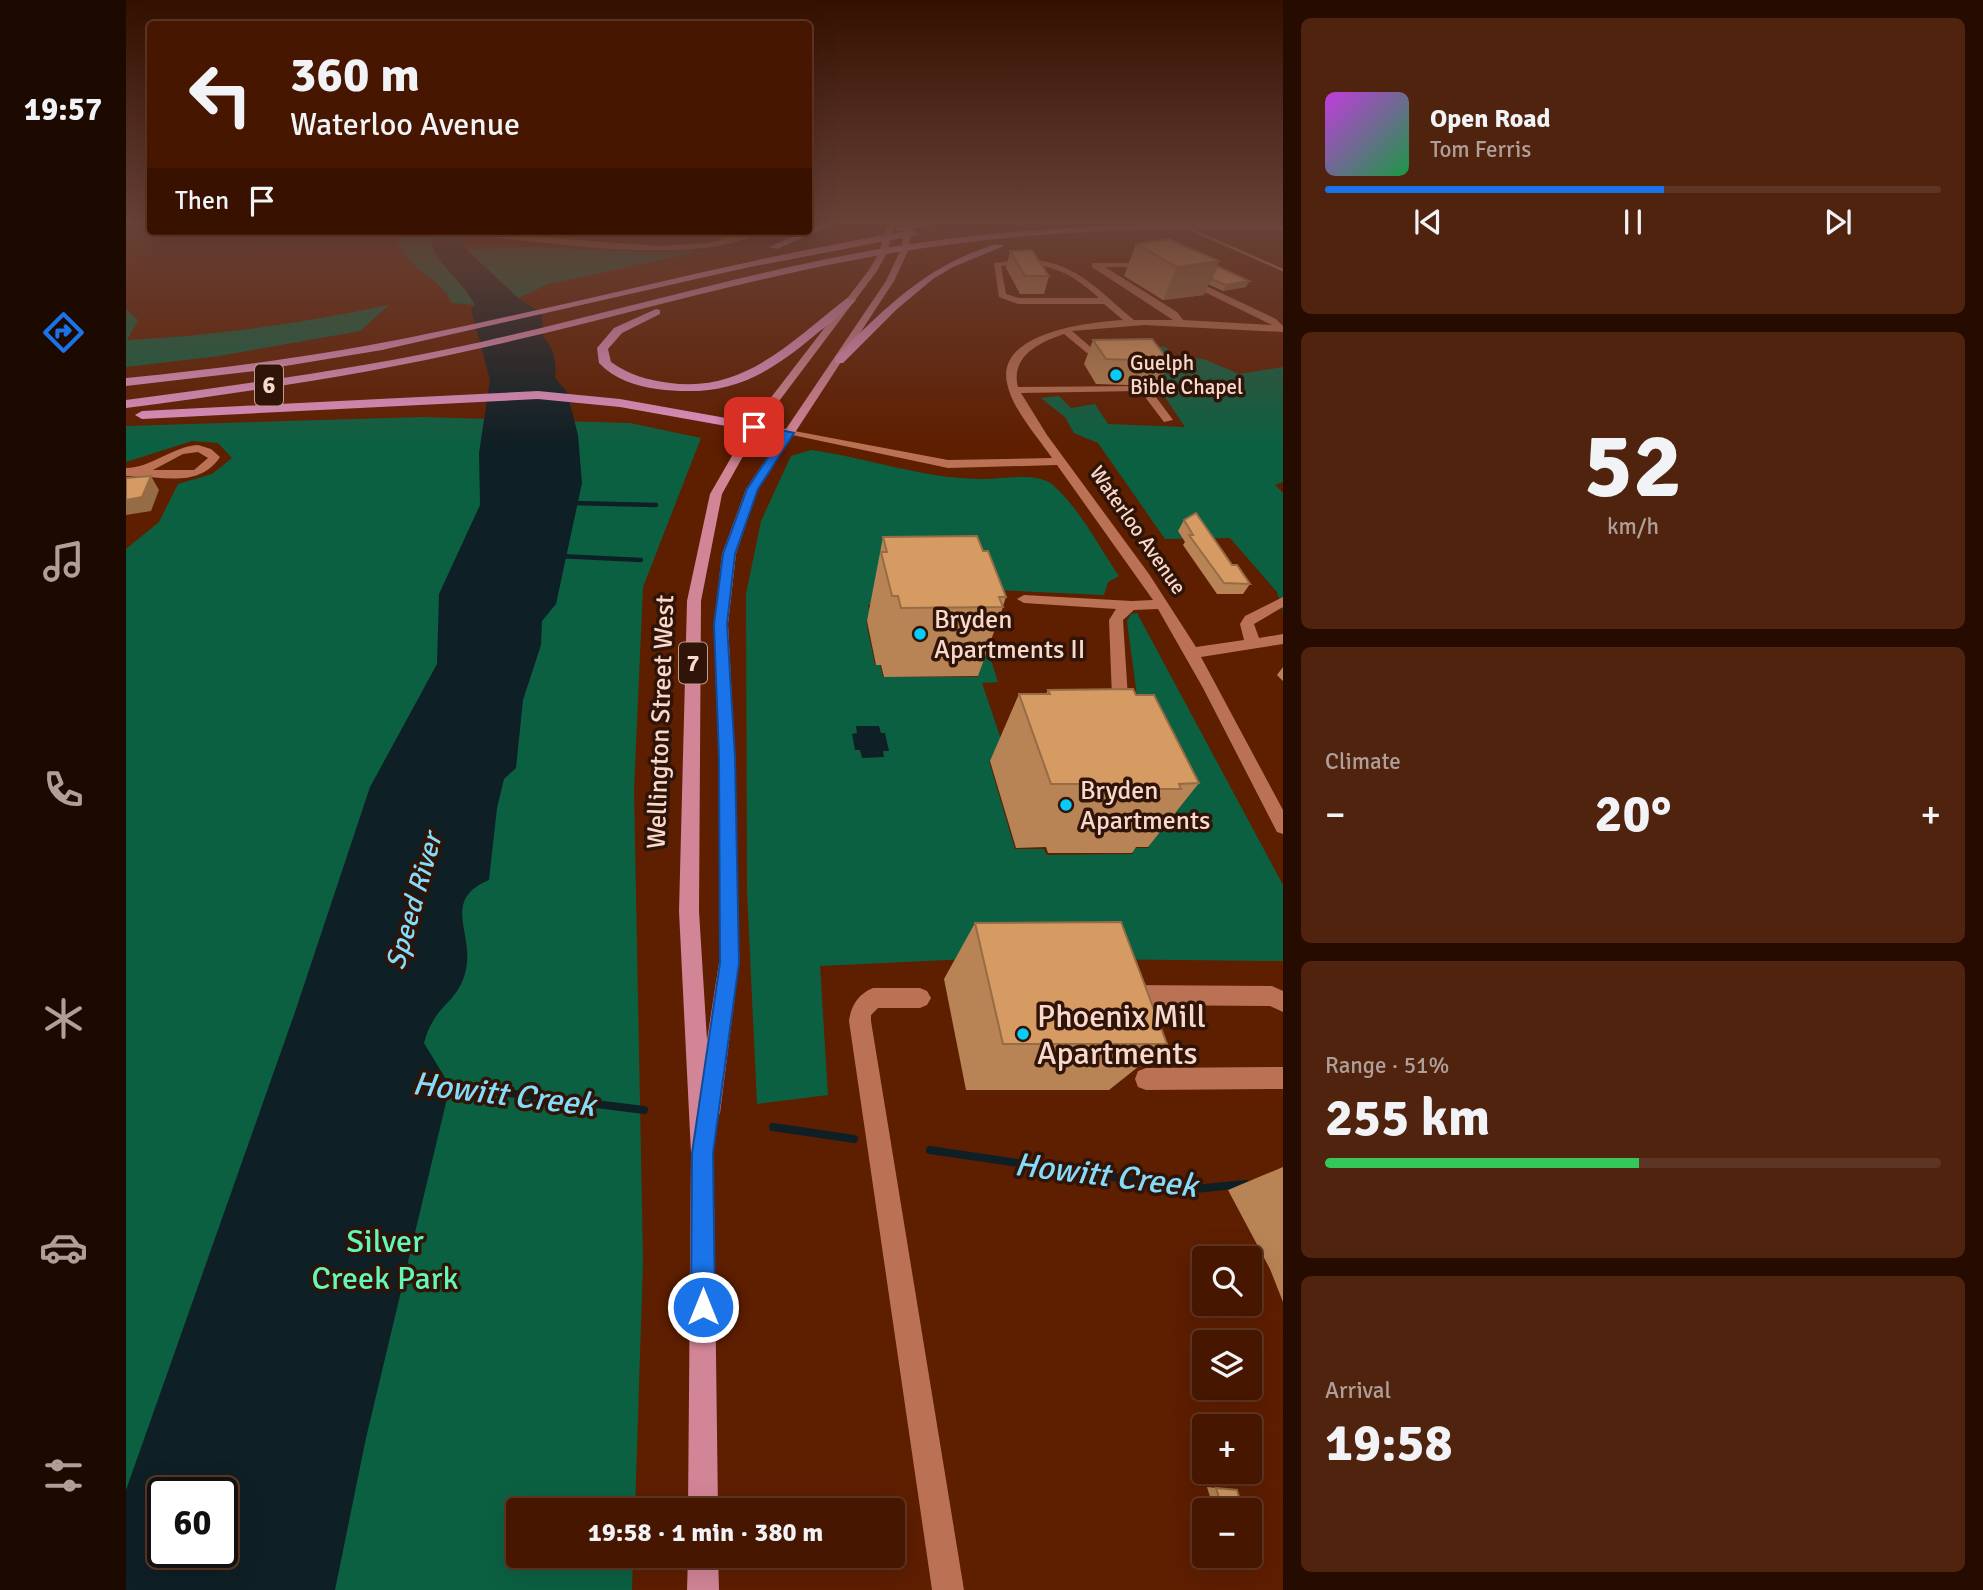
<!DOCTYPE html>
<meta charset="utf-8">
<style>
:root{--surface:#461600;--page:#50230f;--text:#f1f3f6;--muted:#b09f99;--line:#5e3522;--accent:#1a73e8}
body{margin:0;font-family:Signika,sans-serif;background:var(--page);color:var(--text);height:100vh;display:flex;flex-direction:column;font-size:26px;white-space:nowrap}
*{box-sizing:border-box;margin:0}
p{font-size:23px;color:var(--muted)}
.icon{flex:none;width:38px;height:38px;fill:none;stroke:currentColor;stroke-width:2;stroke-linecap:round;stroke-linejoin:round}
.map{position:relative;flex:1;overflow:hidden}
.details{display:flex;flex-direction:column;gap:18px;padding:18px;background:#260c00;width:700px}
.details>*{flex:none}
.hud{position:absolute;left:21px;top:21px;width:665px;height:214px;border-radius:7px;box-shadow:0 7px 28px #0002,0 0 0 2px var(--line);background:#461600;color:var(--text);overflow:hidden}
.fabs{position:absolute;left:1066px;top:1246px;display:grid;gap:14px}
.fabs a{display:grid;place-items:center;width:70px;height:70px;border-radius:7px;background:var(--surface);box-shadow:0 7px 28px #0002,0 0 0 2px var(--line);font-size:35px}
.speed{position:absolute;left:21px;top:1477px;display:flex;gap:14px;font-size:35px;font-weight:700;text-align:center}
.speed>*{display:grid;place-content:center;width:91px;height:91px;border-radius:50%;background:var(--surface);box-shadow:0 7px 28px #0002,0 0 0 2px var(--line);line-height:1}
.speed .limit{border:4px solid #111;border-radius:10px;background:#fff;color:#111}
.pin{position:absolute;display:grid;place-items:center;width:60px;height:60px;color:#fff;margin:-30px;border-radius:14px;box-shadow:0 4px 10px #0006}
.me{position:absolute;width:77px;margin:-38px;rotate:0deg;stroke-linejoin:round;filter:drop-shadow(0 0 5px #0008)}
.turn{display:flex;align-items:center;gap:24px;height:147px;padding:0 28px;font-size:32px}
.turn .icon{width:91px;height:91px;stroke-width:2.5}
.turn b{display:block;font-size:49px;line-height:60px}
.then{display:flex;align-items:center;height:66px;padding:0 28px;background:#0003;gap:14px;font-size:26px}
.big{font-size:52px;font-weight:800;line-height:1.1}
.details .tile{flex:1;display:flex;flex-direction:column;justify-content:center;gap:10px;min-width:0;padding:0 24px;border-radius:10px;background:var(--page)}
.details .dial{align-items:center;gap:0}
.dial b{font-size:91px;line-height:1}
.song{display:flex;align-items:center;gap:21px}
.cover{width:84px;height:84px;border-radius:10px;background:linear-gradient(135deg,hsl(290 70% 55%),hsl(140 70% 35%))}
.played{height:7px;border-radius:4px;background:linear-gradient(90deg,var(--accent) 55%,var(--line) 55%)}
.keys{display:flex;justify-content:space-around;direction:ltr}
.heat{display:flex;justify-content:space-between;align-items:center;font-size:38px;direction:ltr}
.charge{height:10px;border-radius:5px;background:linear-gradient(90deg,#34c759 51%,var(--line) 0)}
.trip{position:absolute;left:380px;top:1498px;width:399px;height:70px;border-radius:7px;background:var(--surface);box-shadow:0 7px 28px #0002,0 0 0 2px var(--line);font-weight:800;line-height:70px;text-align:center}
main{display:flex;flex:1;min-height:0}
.tab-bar{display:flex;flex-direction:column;width:126px;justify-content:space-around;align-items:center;background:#1c0900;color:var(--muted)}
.tab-bar .icon{width:49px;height:49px}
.tab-bar .on{color:var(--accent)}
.tab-bar b{font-size:32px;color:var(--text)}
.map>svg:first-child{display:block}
.green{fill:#0c6042;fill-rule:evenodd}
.water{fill:#0e1f25;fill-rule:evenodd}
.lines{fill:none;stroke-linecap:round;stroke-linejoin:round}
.stream-far2{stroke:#0e1f25;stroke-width:2.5}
.stream-far1{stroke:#0e1f25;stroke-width:4.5}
.stream{stroke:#0e1f25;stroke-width:8}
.minor{fill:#ba7154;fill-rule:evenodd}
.major{fill:#d28597;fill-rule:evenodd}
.highway{fill:#e293c4;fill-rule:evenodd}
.rail{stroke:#b98b77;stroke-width:2.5}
.wall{fill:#b88455}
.shaded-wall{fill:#966c45}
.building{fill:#d69a63;stroke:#966c45;stroke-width:2}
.route{fill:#1a73e8;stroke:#114b97;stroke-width:2}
.poi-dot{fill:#07cbf9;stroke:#301408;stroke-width:2.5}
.labels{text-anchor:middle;stroke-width:7;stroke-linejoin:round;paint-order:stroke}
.far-poi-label{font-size:21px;fill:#f9d9cc;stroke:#301408;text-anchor:start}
.far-street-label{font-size:21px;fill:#f9d9cc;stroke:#301408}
.shield{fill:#301408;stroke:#bd9e91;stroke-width:2}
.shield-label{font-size:24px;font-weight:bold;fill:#f9d9cc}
.poi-label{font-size:26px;fill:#f9d9cc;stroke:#301408;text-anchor:start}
.street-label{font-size:26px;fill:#f9d9cc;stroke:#301408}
.water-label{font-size:28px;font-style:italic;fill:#85dcfa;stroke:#301408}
.near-poi-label{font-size:32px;fill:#f9d9cc;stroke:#301408;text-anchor:start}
.near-park-label{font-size:32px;fill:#63f8ba;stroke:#301408}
.near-water-label{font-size:33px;font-style:italic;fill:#85dcfa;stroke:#301408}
</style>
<main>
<nav class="tab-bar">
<b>19:57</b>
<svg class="icon on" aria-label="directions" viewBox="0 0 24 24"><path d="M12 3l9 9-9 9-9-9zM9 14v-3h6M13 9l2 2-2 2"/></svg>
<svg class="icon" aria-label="music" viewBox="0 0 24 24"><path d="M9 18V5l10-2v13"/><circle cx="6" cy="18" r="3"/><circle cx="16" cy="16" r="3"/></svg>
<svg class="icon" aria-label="phone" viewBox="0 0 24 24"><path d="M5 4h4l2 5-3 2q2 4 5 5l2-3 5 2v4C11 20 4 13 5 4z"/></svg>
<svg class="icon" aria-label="climate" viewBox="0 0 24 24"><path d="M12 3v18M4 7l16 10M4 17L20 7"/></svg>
<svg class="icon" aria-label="car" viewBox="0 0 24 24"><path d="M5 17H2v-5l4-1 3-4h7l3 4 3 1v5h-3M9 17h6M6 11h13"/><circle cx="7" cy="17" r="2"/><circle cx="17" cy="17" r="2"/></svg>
<svg class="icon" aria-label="filters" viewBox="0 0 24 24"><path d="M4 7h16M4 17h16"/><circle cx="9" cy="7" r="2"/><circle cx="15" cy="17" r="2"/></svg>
</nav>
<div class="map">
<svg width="1157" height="1590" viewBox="0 0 1157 1590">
<rect width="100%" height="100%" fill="#5e1e00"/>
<!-- green -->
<path class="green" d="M303 231C307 265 334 276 349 305L326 303C312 274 287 275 271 242L287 232Z
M411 247 532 252 565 250 567 253 422 284 392 298 340 249Z
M263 305 234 331 93 356 0 367V309L12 320 1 340C90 336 175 323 263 305Z
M1004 345 1040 347 1048 356 1078 359 1113 374 1157 367V482L1149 485 1157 493V612L1151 592 1104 538 1039 539 972 443 948 433 939 417 915 398 933 396 945 408 969 404 982 424 1059 427Z
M295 417 504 423 575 438 517 587 508 790 517 1261 509 1510H392V1556H507L506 1590H0V549L33 522 52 484 86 474 106 458 92 443 66 441 0 462V426ZM37 1493H96V1552H37Z
M685 450C742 458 795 478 853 479 874 480 910 471 927 485 954 509 973 547 993 576L982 582 978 595 870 590 829 605H742L745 620 740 621 749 665H754L757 677H852L850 667 852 654H863L872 682 856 683 882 760 863 761 889 849H918L921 855 1007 854 1005 848H1023L974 731 1011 696 1001 621 1005 614 1011 613 1157 885V961L864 958 694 966 702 1095 631 1104 621 891 620 594 635 521 665 456Z"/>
<!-- water -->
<path class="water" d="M303 231H336L335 241 340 249 392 298 416 313 417 337C428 348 431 362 429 378L441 392 452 435 456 483 430 604 416 621 415 645 397 700 390 768 378 779 371 808 363 880C315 900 348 933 340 969 334 998 317 1002 306 1023 302 1029 300 1036 298 1043L324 1086 240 1438 209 1590H0V1490L169 1012 244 787 311 664 313 594 354 505 353 453 364 380 345 309 349 305C334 276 307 265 303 231ZM37 1493H96V1552H37Z
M730 726H753L755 733H759L763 751H757L758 757 736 758 734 750H729L726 734 731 733Z"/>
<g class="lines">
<!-- stream-far2 -->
<path class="stream-far2" d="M443 231 499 236 574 231"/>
<!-- stream-far1 -->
<path class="stream-far1" d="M445 503 530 505
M433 556 515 560"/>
<!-- stream -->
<path class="stream" d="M319 1085 518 1110
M647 1127 728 1139
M804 1150 1068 1189 1120 1184"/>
<!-- minor -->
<path class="minor" d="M330 231 532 246 583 243 624 231H635C580 267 425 243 358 236Z
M904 259C954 264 973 292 1008 320H1047L966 267V263H1026L1023 267H979L1051 312 1057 320 1146 325 1056 281 1059 276 1150 319 1157 326V332L1018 325 946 331 967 349 988 354 983 357 961 353 938 334C914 342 884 356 892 387L1017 386 1024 389 1047 420 1038 422 1016 393 1012 391 895 393 921 435 1023 574 1070 647 1118 640 1114 624 1119 616 1157 597V607L1128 624 1133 638 1157 634V644L1075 657 1157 810V834L1151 832 1077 688 1032 609 1008 610 997 620 1002 698 996 715 990 717 982 711 986 698 983 620 990 609 898 603 891 599 898 595 1006 601 1027 600 931 465 822 468 657 433 663 430 822 460 926 458C911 436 886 409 881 383 870 332 964 322 997 320L978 304H892L873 297 868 263ZM892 264C926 263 948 275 973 298H893L880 294 875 266Z
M72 445 85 449 94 457C72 490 34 475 0 476V468C25 468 45 447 72 445ZM72 452 82 458 68 470H27L57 454Z
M1001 985 1146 986 1157 991V1012L1144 1006 1001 1005 994 1002 991 995 994 988Z
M747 988H794L801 991 805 998 801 1005 794 1008H752L745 1015V1021L838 1590H806L723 1021C725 1006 732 994 747 988Z
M1157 1067V1089L1020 1090 1012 1087 1009 1079 1012 1071 1020 1068Z"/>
<!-- major -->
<path class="major" d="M761 223H769L761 253 751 271 635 425 660 429 760 281 775 249 780 223H787L783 249 768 281 632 489 610 554 602 624 609 759 613 963 594 1113 587 1123 592 1510H562L565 1153 553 911 561 601 584 494 624 425 743 270 753 253ZM631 431 656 435 620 489 596 554 588 624 593 759V963L581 1040 573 911 575 601 596 494Z
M562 1556H592L593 1590H561Z"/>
<!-- highway -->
<path class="highway" d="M698 223H709L651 249 643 247Z
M793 223H814L773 231 768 228Z
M1067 223 1157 224V230C1037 227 917 230 798 248 648 270 503 315 355 348 238 375 119 392 0 408V400C119 384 238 368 355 342 484 313 611 275 742 251 849 232 958 225 1067 223Z
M788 230 791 235 619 268 256 350 129 371 0 386V378C100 368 201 355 300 334 463 301 623 257 788 230Z
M870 244 878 246 827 267 807 279 771 309 717 363H709V357C761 307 799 266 870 244Z
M721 298 730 300C718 313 703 324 689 335 638 378 600 398 531 389 510 386 488 379 473 363L471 348 488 328 530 309 534 310V314L496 333 482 349 485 362C503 375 521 380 544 383 619 393 667 340 721 298Z
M412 391 494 399 628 423 635 427 628 431 494 407 412 399 16 419 9 415 16 411Z"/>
<!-- rail -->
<path class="rail" d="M1050 223 1157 270"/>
</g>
<!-- wall -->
<path class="wall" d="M1010 244 1093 261 1091 266 1123 281 1120 287 1097 291 1082 284 1078 295 1037 300 998 276Z
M884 251 923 276 918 294H894L880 268Z
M967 340 1043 361 1032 386 970 384 958 364Z
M1058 520 1106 565 1124 584 1117 594H1091L1057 545 1059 542 1052 531Z
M757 537 880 597 877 606V607L852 676 758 677 755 665H750L741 621Z
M1157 667V681L1151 675Z
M922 690 1010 695 1073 783 1022 847H1010L1006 853H922L920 847 890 848 864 761 893 694H920Z
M849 923 1041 1044 983 1090H840L818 979Z
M1157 1167V1302L1144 1269 1102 1190Z
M1081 1487 1111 1490 1117 1510H1088Z"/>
<!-- shaded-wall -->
<path class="shaded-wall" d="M1093 261 1078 295 1037 300 1051 267Z
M1123 281 1120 287 1097 291 1100 285Z
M25 476 33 490 25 511 0 515V500Z"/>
<!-- building -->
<path class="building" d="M1043 239 1093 261 1051 267 1010 244Z
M906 250 923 276H899L884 251Z
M1091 266 1123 281 1100 285 1085 279Z
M1026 339 1043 361 980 359 967 340Z
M25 476 16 497 0 500V478Z
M1070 513 1106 565H1111L1124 584 1098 583 1063 535H1067L1058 520Z
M851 536 857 551H862L880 597H873L877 607 775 608 772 596H766L755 552H761L757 537Z
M1007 689 1010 695H1028L1073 783 1053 784 1055 789H961L959 784H925L893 694H924L922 690Z
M995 922 1041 1044H877L849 923Z
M1090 1488 1111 1490 1117 1510H1097Z"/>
<!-- sky -->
<linearGradient id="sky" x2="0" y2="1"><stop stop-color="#341000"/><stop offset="0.5" stop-color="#684137"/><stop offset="1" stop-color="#684137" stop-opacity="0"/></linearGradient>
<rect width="1157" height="445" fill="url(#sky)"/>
<!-- route -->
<path class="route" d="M628 424 668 433 632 489 609 554 601 624 609 758 613 963 587 1153 589 1307 585 1315 577 1319 568 1315 565 1307 566 1153 594 963 593 758 588 624 597 554 621 489 657 435 625 429Z"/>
<!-- markers -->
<g class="poi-dot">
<circle cx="990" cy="375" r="7"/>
<circle cx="794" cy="634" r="7"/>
<circle cx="940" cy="805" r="7"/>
<circle cx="897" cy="1034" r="7"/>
</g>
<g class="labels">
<!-- far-poi labels -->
<g class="far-poi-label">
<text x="1004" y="370">Guelph<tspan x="1004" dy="24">Bible Chapel</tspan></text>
</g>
<!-- far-street labels -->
<g class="far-street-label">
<text transform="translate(1012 530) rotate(55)" y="7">Waterloo Avenue</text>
</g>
<!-- shield labels -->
<g class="shield">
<rect x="129" y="364.5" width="28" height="41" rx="5"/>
<rect x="553" y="642.5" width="28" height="41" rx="5"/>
</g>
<g class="shield-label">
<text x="143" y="393">6</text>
<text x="567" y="671">7</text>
</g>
<!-- poi labels -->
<g class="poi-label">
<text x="808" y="628">Bryden<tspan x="808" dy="30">Apartments II</tspan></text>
<text x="954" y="799">Bryden<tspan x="954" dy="30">Apartments</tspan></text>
</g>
<!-- street labels -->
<g class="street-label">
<text transform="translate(534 722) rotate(-88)" y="9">Wellington Street West</text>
</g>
<!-- water labels -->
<g class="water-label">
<text transform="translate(287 901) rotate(-74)" y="10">Speed River</text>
</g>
<!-- near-poi labels -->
<g class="near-poi-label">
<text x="911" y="1027">Phoenix Mill<tspan x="911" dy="37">Apartments</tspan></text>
</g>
<!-- near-park labels -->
<g class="near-park-label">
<text x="259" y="1252">Silver<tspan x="259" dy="37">Creek Park</tspan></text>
</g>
<!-- near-water labels -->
<g class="near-water-label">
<text transform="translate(378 1093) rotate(7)" y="12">Howitt Creek</text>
<text transform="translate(980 1174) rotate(7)" y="12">Howitt Creek</text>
</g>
</g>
</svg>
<div class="fabs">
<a><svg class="icon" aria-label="search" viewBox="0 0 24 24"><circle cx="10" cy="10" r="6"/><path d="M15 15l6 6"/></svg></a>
<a><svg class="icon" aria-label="layers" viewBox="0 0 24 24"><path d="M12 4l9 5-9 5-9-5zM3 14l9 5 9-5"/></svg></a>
<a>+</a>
<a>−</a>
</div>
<div class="speed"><div class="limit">60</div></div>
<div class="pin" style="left:628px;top:427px;background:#d93025"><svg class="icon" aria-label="arrive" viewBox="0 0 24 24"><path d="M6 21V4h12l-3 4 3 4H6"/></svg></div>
<svg class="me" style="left:577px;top:1307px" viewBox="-20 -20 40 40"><circle r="17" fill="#1a73e8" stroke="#fff" stroke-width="3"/><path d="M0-11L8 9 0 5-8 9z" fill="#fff"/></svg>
<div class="trip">19:58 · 1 min · 380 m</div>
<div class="hud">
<div class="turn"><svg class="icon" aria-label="left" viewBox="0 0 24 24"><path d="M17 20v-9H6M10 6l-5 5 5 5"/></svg><div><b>360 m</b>Waterloo Avenue</div></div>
<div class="then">Then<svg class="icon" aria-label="arrive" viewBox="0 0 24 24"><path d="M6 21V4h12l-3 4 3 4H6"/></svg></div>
</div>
</div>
<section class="details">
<div class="tile">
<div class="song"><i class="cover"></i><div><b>Open Road</b><p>Tom Ferris</p></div></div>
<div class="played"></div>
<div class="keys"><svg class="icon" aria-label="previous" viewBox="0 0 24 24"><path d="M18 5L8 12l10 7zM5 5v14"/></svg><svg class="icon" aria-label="pause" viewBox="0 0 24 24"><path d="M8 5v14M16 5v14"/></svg><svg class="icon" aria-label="next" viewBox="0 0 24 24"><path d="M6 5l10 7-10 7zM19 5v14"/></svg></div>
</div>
<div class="tile dial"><b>52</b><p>km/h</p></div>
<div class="tile"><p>Climate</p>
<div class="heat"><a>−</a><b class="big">20°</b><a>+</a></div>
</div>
<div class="tile"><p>Range · 51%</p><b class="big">255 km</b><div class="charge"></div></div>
<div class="tile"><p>Arrival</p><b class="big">19:58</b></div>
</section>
</main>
